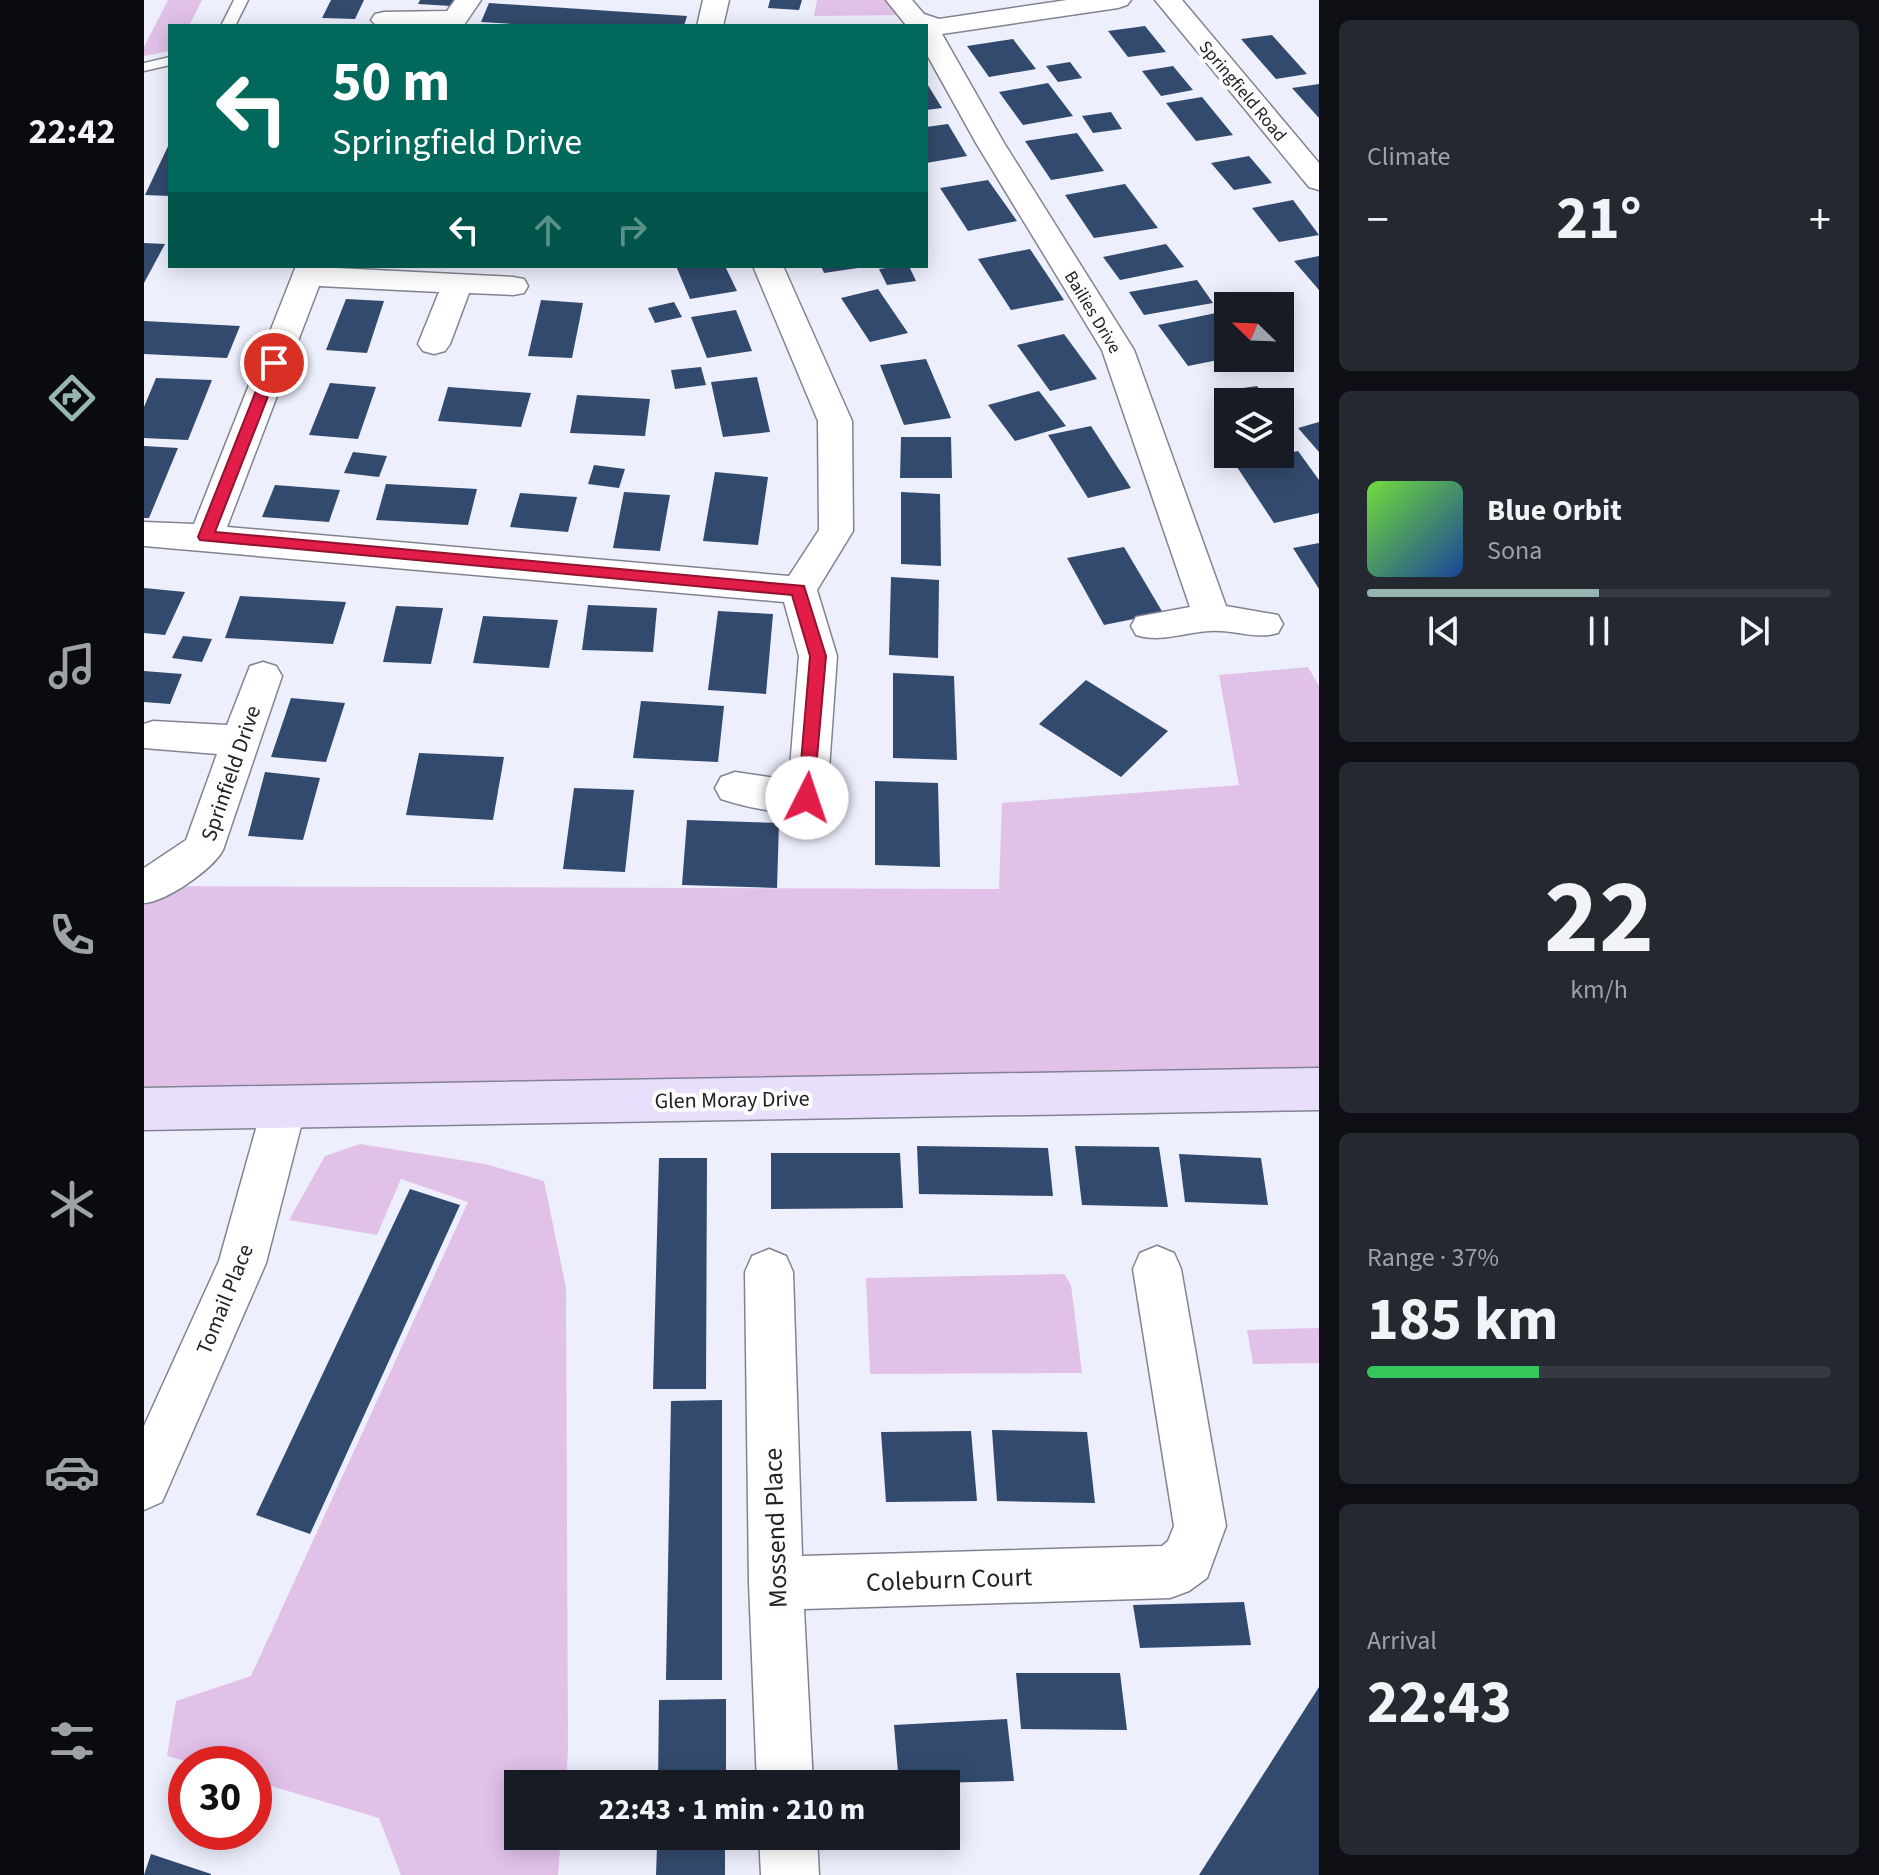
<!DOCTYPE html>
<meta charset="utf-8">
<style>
:root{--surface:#171b24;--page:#242831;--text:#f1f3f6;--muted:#9ea1a6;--line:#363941;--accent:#97b5af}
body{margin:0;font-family:"Source Sans 3",sans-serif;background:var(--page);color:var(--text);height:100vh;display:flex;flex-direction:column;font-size:30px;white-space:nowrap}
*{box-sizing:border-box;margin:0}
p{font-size:26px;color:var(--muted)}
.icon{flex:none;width:44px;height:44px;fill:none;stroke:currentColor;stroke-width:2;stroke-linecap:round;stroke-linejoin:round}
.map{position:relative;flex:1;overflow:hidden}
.details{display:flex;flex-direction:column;gap:20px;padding:20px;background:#0d0f14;width:560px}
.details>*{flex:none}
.banner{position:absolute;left:24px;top:24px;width:760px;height:244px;border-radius:0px;box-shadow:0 4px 20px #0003;background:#00695c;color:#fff;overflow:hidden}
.needle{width:52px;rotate:293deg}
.fabs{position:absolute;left:1070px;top:292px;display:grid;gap:16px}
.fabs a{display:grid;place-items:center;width:80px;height:80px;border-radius:0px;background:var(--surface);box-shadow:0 4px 20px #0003;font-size:40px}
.speed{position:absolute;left:24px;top:1746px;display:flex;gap:16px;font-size:40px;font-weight:700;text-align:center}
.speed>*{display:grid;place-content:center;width:104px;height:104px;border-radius:50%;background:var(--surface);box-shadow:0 4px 20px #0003;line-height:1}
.speed .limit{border:12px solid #d22;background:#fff;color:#111}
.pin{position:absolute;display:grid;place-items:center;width:68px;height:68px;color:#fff;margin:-34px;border:4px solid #fff;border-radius:50%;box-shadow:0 2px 8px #0007}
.me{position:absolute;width:88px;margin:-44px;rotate:4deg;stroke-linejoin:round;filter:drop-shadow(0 0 6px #0008)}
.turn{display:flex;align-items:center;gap:28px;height:168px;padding:0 32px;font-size:36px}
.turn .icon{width:104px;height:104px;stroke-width:2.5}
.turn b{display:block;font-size:56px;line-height:68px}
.lanes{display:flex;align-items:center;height:76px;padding:0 32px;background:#0003;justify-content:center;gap:40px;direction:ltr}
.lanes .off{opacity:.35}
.big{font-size:60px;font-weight:700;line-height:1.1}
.details .card{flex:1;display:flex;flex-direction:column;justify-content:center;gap:12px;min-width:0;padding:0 28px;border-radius:12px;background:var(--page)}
.details .dial{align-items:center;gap:0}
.dial b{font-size:104px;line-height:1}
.song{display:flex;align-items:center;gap:24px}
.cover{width:96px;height:96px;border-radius:12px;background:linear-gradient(135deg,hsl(100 70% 55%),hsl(220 70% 35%))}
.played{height:8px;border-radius:4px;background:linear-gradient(90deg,var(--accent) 50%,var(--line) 50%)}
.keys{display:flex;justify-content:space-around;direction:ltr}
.heat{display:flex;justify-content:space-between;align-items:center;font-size:44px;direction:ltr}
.charge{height:12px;border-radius:6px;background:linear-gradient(90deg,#34c759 37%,var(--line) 0)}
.trip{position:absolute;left:360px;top:1770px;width:456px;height:80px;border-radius:0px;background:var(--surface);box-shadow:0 4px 20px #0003;font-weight:700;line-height:80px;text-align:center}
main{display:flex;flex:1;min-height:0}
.menu{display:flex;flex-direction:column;width:144px;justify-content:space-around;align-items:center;background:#090b0e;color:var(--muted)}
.menu .icon{width:56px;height:56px}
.menu .on{color:var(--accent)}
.menu b{font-size:36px;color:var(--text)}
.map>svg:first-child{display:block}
.green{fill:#e2c1e9}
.building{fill:#324a6d}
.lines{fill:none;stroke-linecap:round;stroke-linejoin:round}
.lane-casing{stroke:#818392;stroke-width:3}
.street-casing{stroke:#818392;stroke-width:3}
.secondary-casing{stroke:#818392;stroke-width:3}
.lane{fill:#fff;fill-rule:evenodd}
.street{fill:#fff;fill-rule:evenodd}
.secondary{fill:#e9defc;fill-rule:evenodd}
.route{fill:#e11d48;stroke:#92132f;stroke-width:2}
.labels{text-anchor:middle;stroke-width:8;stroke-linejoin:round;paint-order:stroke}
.far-street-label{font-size:18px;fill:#212227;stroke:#fdfdfd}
.street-label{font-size:22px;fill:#212227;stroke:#fdfdfd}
.near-street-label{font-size:26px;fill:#212227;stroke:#fdfdfd}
</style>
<main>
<nav class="menu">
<b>22:42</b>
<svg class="icon on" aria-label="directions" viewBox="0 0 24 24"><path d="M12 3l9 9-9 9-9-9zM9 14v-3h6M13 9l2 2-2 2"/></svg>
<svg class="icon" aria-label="music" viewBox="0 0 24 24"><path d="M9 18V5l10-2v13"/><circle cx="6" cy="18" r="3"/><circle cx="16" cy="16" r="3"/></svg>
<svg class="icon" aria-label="phone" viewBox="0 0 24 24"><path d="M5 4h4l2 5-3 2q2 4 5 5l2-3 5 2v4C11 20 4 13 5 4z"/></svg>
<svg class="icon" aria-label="climate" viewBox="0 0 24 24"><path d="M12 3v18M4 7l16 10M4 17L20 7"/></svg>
<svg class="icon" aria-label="car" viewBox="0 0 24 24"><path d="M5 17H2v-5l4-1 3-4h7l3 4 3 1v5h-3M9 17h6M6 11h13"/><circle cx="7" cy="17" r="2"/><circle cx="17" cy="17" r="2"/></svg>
<svg class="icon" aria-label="filters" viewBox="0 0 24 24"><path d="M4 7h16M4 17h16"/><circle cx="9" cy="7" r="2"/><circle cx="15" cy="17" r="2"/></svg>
</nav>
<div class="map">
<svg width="1175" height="1875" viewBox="0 0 1175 1875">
<rect width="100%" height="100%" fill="#edeffd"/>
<!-- green -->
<path class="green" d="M24 0H58L45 26H26V51L0 56V47Z
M673 0H755L763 15 670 16Z
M1164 667 1175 686V1089L0 1109V886L855 889 858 803 1095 785 1075 675Z
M216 1144 341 1164 400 1181 422 1288 424 1749 422 1784H374V1836H417L414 1875H257L235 1818 110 1781V1764H52L23 1756 32 1701 107 1676 324 1202 257 1179 233 1235 145 1220 181 1156Z
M920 1274 927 1285 938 1373 726 1374 722 1278Z
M1175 1328V1363L1109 1364 1103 1330Z"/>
<!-- building -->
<path class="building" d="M187 0H220L211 19 178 18Z
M276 0H310L307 6 274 4Z
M626 0H658L655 10 624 8Z
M345 3 543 16 540 26H402L337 22Z
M1001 26 1022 52 984 57 964 31Z
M1128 35 1163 74 1132 79 1097 39Z
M869 39 892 69 845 77 823 46Z
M926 62 938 78 914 82 902 66Z
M1029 66 1049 90 1017 96 998 71Z
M782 82 798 108 782 110Z
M904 83 929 116 879 125 855 92Z
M1175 84V118L1148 88Z
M1058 97 1089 135 1052 141 1022 103Z
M967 112 978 129 949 133 938 116Z
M804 124 823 156 782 163V127Z
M933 133 960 171 907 180 881 141Z
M26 142V196L1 195Z
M1105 156 1128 183 1090 190 1067 163Z
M844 180 873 221 824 231 796 188Z
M981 184 1014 228 950 238 921 195Z
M1149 200 1175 235 1135 242 1108 208Z
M0 243 21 244 0 283Z
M1022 244 1040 267 976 280 959 257Z
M886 249 920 300 867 310 834 259Z
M1175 256V290L1150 261Z
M532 266H581L593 291 546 299Z
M677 266H714V268L680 273Z
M756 266H765L772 281 743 285 735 269Z
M1053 280 1069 303 1000 315 985 292Z
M734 289 764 333 726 342 697 298Z
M202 299 240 301 223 353 182 350Z
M397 300 439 303 428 358 384 356Z
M530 302 538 317 511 323 504 308Z
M592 310 608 351 563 358 547 317Z
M1072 313 1084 328V358L1044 366 1014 325Z
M0 321 96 326 83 358 0 354Z
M920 334 953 379 906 391 873 345Z
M782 359 807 418 760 425 736 365Z
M557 367 562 385 531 389 527 370Z
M613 377 626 432 579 437 567 382Z
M12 378 68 380 44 440 0 438V407Z
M186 383 232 387 214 439 165 435Z
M1113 386 1125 402H1084V409L1072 392Z
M304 387 387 393 377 427 294 421Z
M895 391 922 426 871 441 844 405Z
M433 395 506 399 501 436 426 433Z
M1175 422V452L1154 428Z
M947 426 987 488 944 498 904 435Z
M757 437H807L808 478H756Z
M0 446 34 448 5 518H0Z
M1154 451 1175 480V513L1130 523 1091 464Z
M209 452 243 456 235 477 200 473Z
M450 465 481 469 475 488 444 484Z
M571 472 624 477 614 545 559 541Z
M242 484 333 489 324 525 232 520Z
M131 485 196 490 185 522 118 517Z
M480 492 526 495 516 551 469 548Z
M757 492 796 494 797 566 757 564Z
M376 493 433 497 424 532 366 527Z
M1175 543V589L1149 548Z
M980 547 1019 613 960 625 923 558Z
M747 577 795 580 794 658 745 655Z
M0 588 41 592 21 635 0 633Z
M96 596 202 602 189 644 81 638Z
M444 605 513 608 509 652 438 650Z
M252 606 299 608 287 664 239 662Z
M574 611 629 614 622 694 564 690Z
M339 616 414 620 405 668 329 663Z
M39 636 68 639 58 662 28 658Z
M0 671 38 674 26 704 0 702Z
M749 673 810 676 813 760 749 758Z
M942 680 1024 731 977 777 895 724Z
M147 698 201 703 182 762 127 757Z
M497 701 580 706 574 762 489 758Z
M275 753 360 757 349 820 262 815Z
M121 772 176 778 159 840 104 836Z
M731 781 794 783 796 867 731 865Z
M430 788 490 790 481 872 419 869Z
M543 820 635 823 633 888 538 885Z
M773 1146 904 1148 909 1196 775 1194Z
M931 1146 1015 1147 1024 1207 938 1205Z
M627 1153H756L759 1208 627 1209Z
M1035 1154 1117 1158 1124 1205 1041 1202Z
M515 1158H563L562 1389H509Z
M266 1189 316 1205 166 1534 112 1515Z
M578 1400V1680H522L527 1401Z
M848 1430 943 1432 951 1503 853 1501Z
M827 1431 833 1501 742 1502 737 1432Z
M1100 1602 1107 1645 996 1648 989 1605Z
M872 1673H976L983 1730 877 1729Z
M1175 1687V1875H1055Z
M582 1699V1784H514L515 1700Z
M863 1719 870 1781 755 1784 750 1725Z
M513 1846 581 1847V1875H512Z
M7 1854 67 1874V1875H0Z"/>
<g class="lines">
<defs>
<path id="lane" d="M90 0H104L91 26H77Z
M26 57V65L0 71V63Z"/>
<path id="street" d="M311 0H337L320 25 233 26 227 20 231 14 240 12 303 11Z
M559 0H585L579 26H553Z
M742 0H768L780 14 795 19 923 0H987L983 5 974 8 798 34 860 143 990 350 1082 606 1134 615 1139 624 1134 633C1111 640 1089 629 1066 631 1041 632 1016 643 992 635L987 626 992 617 1046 607 958 350 832 143 782 53V26L762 25Z
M1011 0H1038L1175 163V190L1165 187Z
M152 266 369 277 380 279 384 286 380 293 369 295 325 293 306 344 301 351 290 354 279 351 274 344 295 292 175 286 83 527 645 576 675 530 674 421 609 266H639L708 421 709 531 673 590 693 656 683 798 677 809C649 818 605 808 577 799L571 788 577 777 591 772 645 780 655 656 640 602 0 546V522L50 524Z
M119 662 132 666 138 676 79 850C69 869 22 902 0 903V868L42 840 73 754 0 748V724L9 721 83 725 106 666Z
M140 1087 156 1093 162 1107 122 1263 18 1502 0 1510V1426L75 1261 118 1107 124 1093Z
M1013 1246 1030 1253 1037 1269 1082 1526 1063 1578 1045 1591 1026 1598 660 1609 669 1784H613L605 1583 601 1272 608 1256 625 1249 642 1256 649 1272 658 1556 1018 1546 1024 1541 1030 1526 989 1269 996 1253Z
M615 1836H673L675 1875H617Z"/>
<path id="secondary" d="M1175 1068V1110L0 1130V1088Z"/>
</defs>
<!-- lane casing -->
<use href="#lane" class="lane-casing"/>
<!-- street casing -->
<use href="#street" class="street-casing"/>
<!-- secondary casing -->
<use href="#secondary" class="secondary-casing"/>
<!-- lane -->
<use href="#lane" class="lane"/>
<!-- street -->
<use href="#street" class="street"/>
<!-- secondary -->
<use href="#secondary" class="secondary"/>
</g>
<!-- route -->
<path class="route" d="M130 359 137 363 71 532 660 586 682 656 669 803H657L654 798 666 656 648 595 56 540 54 537 123 363Z"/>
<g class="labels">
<!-- far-street labels -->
<g class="far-street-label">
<text transform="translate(1099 91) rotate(50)" y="6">Springfield Road</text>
<text transform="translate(949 312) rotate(59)" y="6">Bailies Drive</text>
</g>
<!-- street labels -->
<g class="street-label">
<text transform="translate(86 773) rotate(-71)" y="8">Sprinfield Drive</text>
<text transform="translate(588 1099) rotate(-1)" y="8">Glen Moray Drive</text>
<text transform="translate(80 1299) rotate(-68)" y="8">Tomail Place</text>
</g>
<!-- near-street labels -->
<g class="near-street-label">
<text transform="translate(631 1528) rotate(-92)" y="9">Mossend Place</text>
<text transform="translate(805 1579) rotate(-2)" y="9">Coleburn Court</text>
</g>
</g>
</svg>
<div class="fabs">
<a><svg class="needle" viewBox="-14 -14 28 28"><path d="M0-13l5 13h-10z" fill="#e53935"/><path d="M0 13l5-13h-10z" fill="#9ea1a6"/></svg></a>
<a><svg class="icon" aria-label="layers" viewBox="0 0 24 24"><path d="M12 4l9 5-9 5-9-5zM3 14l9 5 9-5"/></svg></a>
</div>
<div class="speed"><div class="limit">30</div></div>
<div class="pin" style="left:130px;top:363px;background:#d93025"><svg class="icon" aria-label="arrive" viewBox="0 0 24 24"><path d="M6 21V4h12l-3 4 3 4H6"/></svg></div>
<svg class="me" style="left:663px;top:798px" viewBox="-20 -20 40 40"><circle r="19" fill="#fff"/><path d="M0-13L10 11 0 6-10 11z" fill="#e11d48"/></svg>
<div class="trip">22:43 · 1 min · 210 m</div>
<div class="banner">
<div class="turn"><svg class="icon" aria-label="left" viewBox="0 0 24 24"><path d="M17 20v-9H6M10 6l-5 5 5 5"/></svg><div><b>50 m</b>Springfield Drive</div></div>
<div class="lanes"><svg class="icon" aria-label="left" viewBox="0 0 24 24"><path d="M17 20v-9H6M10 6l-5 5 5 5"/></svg><svg class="icon off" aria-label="ahead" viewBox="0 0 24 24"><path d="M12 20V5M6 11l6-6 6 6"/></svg><svg class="icon off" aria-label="right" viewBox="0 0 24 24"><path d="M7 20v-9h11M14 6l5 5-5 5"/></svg></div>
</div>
</div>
<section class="details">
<div class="card"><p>Climate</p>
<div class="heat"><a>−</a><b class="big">21°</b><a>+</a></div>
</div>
<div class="card">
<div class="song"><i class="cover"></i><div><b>Blue Orbit</b><p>Sona</p></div></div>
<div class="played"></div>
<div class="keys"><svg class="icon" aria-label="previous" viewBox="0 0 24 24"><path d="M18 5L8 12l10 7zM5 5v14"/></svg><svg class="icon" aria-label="pause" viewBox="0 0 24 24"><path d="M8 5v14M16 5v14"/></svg><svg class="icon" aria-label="next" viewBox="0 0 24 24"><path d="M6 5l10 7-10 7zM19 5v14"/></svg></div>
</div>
<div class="card dial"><b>22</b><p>km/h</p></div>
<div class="card"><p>Range · 37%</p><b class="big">185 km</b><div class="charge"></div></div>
<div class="card"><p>Arrival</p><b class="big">22:43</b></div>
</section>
</main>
